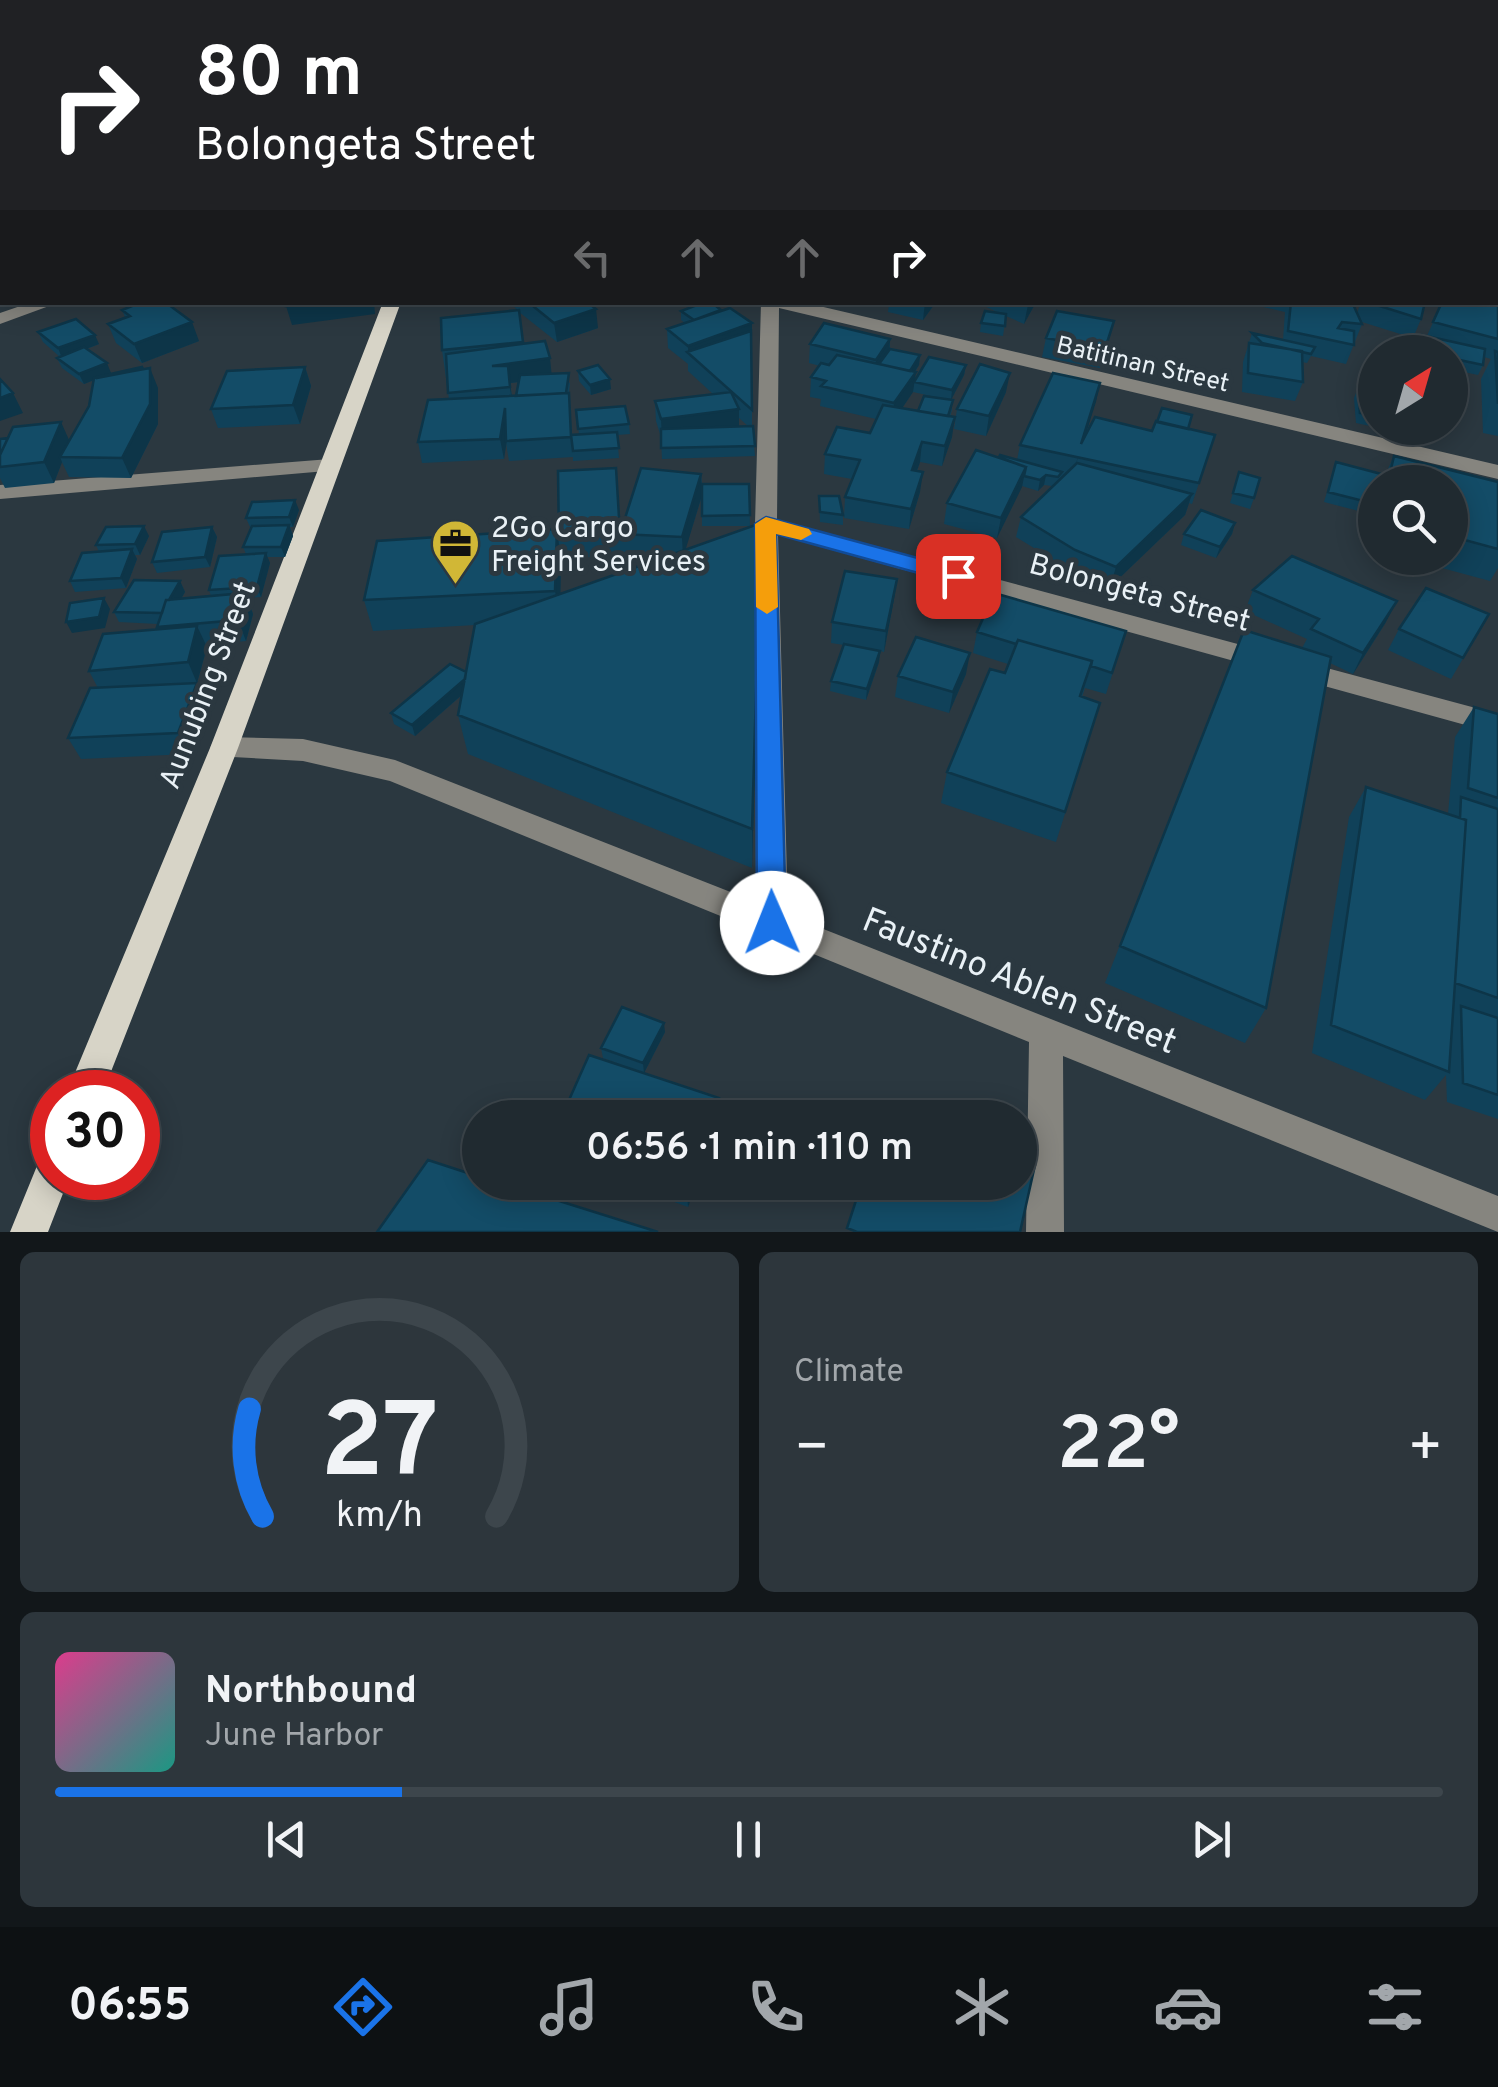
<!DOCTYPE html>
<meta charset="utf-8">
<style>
:root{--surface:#202a30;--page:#2d363c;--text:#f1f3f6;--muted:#a2a7ab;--line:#3d464c;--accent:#1a73e8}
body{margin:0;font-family:Overpass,sans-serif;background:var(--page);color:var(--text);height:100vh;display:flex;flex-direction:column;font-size:38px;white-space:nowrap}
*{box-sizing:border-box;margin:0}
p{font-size:32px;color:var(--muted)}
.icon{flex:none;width:55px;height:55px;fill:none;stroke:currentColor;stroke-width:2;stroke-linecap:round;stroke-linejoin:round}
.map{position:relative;height:1232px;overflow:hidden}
.details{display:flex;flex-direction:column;gap:20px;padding:20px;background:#12171a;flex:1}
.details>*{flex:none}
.banner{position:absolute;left:0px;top:0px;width:1500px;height:305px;box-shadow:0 5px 25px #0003,0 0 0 2px var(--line);background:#202124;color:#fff;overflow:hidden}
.needle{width:65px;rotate:37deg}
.buttons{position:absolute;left:1358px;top:335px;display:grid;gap:20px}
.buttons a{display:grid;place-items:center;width:110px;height:110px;border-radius:50%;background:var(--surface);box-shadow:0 5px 25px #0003,0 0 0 2px var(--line);font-size:50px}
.speed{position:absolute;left:30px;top:1070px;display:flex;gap:20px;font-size:50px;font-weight:700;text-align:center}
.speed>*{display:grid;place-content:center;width:130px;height:130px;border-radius:50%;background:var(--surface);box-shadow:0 5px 25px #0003,0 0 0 2px var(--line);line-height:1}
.speed .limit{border:15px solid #d22;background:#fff;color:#111}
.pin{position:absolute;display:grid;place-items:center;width:85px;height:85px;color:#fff;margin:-42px;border-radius:20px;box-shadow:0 5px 15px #0006}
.me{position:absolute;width:110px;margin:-55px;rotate:359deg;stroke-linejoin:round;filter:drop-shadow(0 0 8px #0008)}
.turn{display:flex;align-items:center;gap:35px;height:210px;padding:0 30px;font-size:45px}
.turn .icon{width:130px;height:130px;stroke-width:2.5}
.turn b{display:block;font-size:70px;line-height:85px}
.lanes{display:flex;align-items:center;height:95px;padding:0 30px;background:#0003;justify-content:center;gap:50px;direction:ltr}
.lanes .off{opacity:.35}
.big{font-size:75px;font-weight:600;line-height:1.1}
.details .widget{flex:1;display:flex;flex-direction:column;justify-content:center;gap:15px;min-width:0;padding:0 35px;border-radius:15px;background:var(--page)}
.details .dial{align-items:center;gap:0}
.dial svg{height:260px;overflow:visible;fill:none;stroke:var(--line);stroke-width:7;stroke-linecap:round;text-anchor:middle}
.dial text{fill:var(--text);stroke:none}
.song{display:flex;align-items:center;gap:30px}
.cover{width:120px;height:120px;border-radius:15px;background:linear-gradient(135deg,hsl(330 70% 55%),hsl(170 70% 35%))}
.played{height:10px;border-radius:5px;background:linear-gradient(90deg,var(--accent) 25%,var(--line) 25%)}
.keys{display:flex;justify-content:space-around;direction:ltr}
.heat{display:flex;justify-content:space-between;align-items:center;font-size:55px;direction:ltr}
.details .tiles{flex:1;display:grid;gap:20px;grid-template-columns:1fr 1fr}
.widget:last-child{grid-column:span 2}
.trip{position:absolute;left:462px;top:1100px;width:575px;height:100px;border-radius:50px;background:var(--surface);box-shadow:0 5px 25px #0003,0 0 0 2px var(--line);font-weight:600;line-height:100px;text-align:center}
.dock{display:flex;height:160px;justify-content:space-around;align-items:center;background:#0d1113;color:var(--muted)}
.dock .icon{width:70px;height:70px}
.dock .selected{color:var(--accent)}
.dock b{font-size:45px;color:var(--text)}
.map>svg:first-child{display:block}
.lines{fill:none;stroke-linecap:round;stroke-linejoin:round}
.minor{fill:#86857f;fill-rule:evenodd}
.major{fill:#d7d4c7;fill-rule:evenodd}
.wall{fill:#104159;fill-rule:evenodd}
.shaded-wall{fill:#0d3548}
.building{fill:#134c67;stroke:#0d3548;stroke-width:2.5}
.route{fill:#1a73e8;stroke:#114b97;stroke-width:2.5}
.slow{fill:#f59e0b}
.labels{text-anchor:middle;stroke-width:10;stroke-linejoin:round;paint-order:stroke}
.far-street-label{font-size:25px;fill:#e9f1f6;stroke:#2b3840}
.poi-label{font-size:30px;fill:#e9f1f6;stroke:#2b3840;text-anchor:start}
.street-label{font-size:30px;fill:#e9f1f6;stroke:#2b3840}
.near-street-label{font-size:35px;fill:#e9f1f6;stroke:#2b3840}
</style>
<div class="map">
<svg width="1498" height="1232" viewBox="0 0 1498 1232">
<rect width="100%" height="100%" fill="#2b3840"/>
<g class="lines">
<!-- minor -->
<path class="minor" d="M131 0H146L148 2H134Z
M32 302H60L0 324V313Z
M761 302H802L1498 465V479L779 308 777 520 1498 714V734L778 535 788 915 1498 1196V1232L1063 1056 1064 1232H1026L1029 1042 390 781 303 761 214 756 210 748 214 740 224 737 303 739 395 760 756 902 755 524Z
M330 459 341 465 338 470 0 499V485Z"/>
<!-- major -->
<path class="major" d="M2 178V188L0 189V179Z
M383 302H401L238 748 103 1092H67L210 748Z
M52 1155V1178H69L48 1232H10L39 1161Z"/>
</g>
<!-- wall -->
<path class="wall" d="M1122 0H1201L1197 2 1177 1V2H1127Z
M1289 0H1385L1384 2H1289Z
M1404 0H1481L1485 1V2H1403Z
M1498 291V436L1483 433 1481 379 1491 359 1484 357 1483 365 1478 375 1450 369V352H1415L1422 335 1427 336 1442 302Z
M508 302H587L598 328 557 342 519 312 524 344 552 374 570 383 569 393 572 435 579 434 576 410 629 424 630 434 617 435 619 458 573 461V457L509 461 506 443 504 459 422 463 418 442 449 399 442 350 518 310ZM519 382 516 396H512L510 383Z
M879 302H936L923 320 888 312 889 305Z
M976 302H1036L1024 324 1006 316 1003 336 980 332 981 323 999 313Z
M1251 302H1352L1357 313 1361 302H1425L1421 319 1413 338 1362 322V324L1346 364 1311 356 1307 363 1302 362 1303 382 1295 401 1242 392 1243 362 1252 333 1283 340 1285 312 1250 304Z
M122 310 199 341 142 363 116 343 108 324 125 317Z
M721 310 752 323V426L755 456 662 459 661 437 656 421 655 401 713 394 688 371V364L668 348 667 329 685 323 681 320V311ZM739 418 748 426H739Z
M38 332 99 344 87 349 111 373 106 375 158 388V424L131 478 69 477 62 462 54 483 5 488 0 478V439L69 440 89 406 94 380 84 384 62 368 57 358 60 357 43 342Z
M1046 338 1109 340 1100 368 1042 357Z
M890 339V349L920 355 919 365 915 372 914 382 966 365 964 375 951 400 952 410 950 417 952 437 942 466 920 462 917 471 920 492 909 529 844 518 845 497 852 479 824 474 825 454 870 433 876 419 820 406 821 399 810 397 811 377 820 366 809 363 810 344ZM913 392 949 400 918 411 902 408Z
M305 367 311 386 300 424 218 428 211 409Z
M578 371 611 389 591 395 579 381Z
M1100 383 1086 435 1188 429 1215 435 1192 504 1189 503 1185 515 1110 587 1070 570 1016 537 1021 517 1052 486 1044 485 1038 491 1022 486 997 538 944 524 947 503 999 457 1017 460 1020 445Z
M1358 388 1375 392V427L1356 423 1354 398Z
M1006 392 986 436 954 429 957 409Z
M1394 456 1498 482V568L1490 581 1405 558H1450V482H1375V549L1367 547 1374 515 1324 502 1336 462 1385 475Z
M1239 472 1254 498 1250 509 1230 503Z
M701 474 702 484H749L750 526H702V496L685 550 760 562 752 868 468 754 458 715 462 695 415 736 394 724 391 713 466 672 475 625 373 631 364 600 377 541 621 532ZM622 555 665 557 560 594 561 559Z
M819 496 843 515V525L820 522Z
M299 510 293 527H290L293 536 285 557H267L270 563 261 597 247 598 253 614 246 641 206 645 207 647 197 683H196L206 704 189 754 81 759 68 738 98 688 89 671 158 629V624L119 622 114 612 180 581 185 592 181 599 211 596 209 590 246 554 243 547 251 529 246 518Z
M1235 523 1232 534 1216 558 1181 545 1184 534Z
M212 527 217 537 210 567 157 573 152 562Z
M149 536 140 555H135L137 559 126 588 75 592 70 581 99 552 96 545Z
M943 553 976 556 971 572 942 564Z
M1253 590 1386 622 1353 674 1330 663 1266 1008 1245 1043 1105 983 1244 630 1302 648 1307 639 1245 611Z
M894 599 884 652 876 650 880 651 879 662 866 700 830 691 831 681 844 645 831 643 832 622Z
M1489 614 1451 679 1388 650 1399 629Z
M1126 631 1106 694 1085 688 1082 697 1100 703 1056 842 941 803 947 772 1005 673 1008 664 973 653 977 632Z
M966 674 949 713 895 697 898 676Z
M1474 707 1498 714V1119L1447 1102 1446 1075 1425 1100 1312 1053 1349 817 1366 787 1448 814 1455 737Z
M665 1032 644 1073 603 1058 601 1048Z
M620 1182H697L688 1207Z"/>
<!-- shaded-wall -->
<path class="shaded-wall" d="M350 0H365L366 2H350Z
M1163 0H1177V2H1162Z
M1372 0H1385L1384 2H1366Z
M2 280V302H0V281Z
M312 302H374L375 314 292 325 286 306Z
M925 302H936L923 320Z
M1029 302H1036L1024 324 1028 305Z
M596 309 598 328 557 342 554 323Z
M192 322 199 341 142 363 134 344Z
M752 323V342L698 362 688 353V346Z
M95 335 99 344 62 358 58 348Z
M890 339 889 359 875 373 876 360Z
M920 355 919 365 903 390 904 380Z
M550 358 552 378 510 383 513 407 509 383 492 366Z
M107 363 111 373 84 384 79 374Z
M966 365 964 375 951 400 952 390Z
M305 367 311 386 300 424 293 405Z
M150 368 158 388V424L131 478 122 458Z
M916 372 913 392 892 423 894 403Z
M1010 373 1006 392 986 436 989 416Z
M610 379 611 389 591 395 590 385Z
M1100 383 1096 402 1076 464 1081 444Z
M13 393 23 413 0 421V398Z
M505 408 509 427 504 459 500 439Z
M739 409V429L662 439 661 419Z
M955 417 952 437 942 466 945 446Z
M61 422 70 442 60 457 62 462 54 483 44 462Z
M922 442 920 462 910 490 912 470Z
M1026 467 1022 487 997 538 1001 518Z
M923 472 920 492 909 529 911 509Z
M701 474 702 495 683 558 682 537Z
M1046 475 1044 485 1038 491 1040 480Z
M1192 494 1185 515 1110 587 1116 567Z
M295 500 299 510 293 527 289 517Z
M1235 523 1232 534 1216 558 1220 547Z
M289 525 293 536 285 557 281 547Z
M144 526 149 536 140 555 135 544Z
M212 527 217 537 210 567 205 557Z
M557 529 561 559 560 621 555 591Z
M132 549 137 559 126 588 121 578Z
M266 553 270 563 261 597 257 587Z
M760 562 752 868V829Z
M897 579 894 599 884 652 886 631Z
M180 581 185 592 166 624 162 613Z
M245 593 253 614 246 641 238 620Z
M104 598 110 609 105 628 72 633 66 622Z
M1397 601 1386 622 1353 674 1363 653Z
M197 626 207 647 197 683 188 662Z
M880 651 879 662 866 700 867 689Z
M970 653 966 674 949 713 953 692Z
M471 674 473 685 415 736 412 725Z
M197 683 206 704 189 754 178 733Z
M664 1023 665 1032 644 1073 643 1063Z
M719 1098 720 1117 713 1118Z
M689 1182H697L688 1207 687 1190Z"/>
<!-- building -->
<path class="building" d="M245 0H260L261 2H246Z
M372 0H387L389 2H374Z
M445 0H462L465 2H427Z
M644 0H710L712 2H635Z
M1059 0H1087L1099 2H1051Z
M1307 0H1372L1366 2H1317Z
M1437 0H1481L1485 1 1483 2H1451Z
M2 193V213L0 214V194Z
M0 244H2V280L0 281Z
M1498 291V339L1433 322 1442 302H1498Z
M142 302H165L192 322 134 344 108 324 130 316 122 310Z
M286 302H312L286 306Z
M528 302H587L596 309 554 323Z
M705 302H711L721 310 694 320 681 311Z
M1291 302H1352L1362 324 1342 322 1338 328 1354 331V345L1288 331Z
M1367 302H1425L1421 319Z
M730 308 752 323 688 346 667 329Z
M519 310 523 342 442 350 441 318Z
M985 311 1006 314 1005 326 981 323Z
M1057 311 1114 321 1105 349 1046 338Z
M76 319 95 335 58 348 38 332Z
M824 323 890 339 876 360 810 344Z
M751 331 752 410 687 352Z
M1252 333 1315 347 1311 354 1262 343Z
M1422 335 1485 349 1483 365 1450 358V352H1426L1418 351Z
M545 341 550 358 492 366H508L510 387 448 393 446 354Z
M1249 343 1302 351 1303 382 1248 373Z
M84 347 107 363 79 374 57 358Z
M890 349 920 355 910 371 879 364Z
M1495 351 1498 352V404Z
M837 355 916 372 894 403 821 386 826 381 811 377 821 363 829 365Z
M929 357 966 365 952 390 914 382Z
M980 364 1010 373 989 416 957 409Z
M598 365 610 379 590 385 578 371Z
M142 367 143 369 97 378V377Z
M305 367 293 405 211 409 227 371Z
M150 368V404L122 458 60 457 89 406 94 378Z
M569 373 566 393 516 396 520 375Z
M1053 373 1100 383 1081 444 1095 417 1152 431 1156 421 1215 435 1199 483 1020 445Z
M0 379 13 393 0 398Z
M1358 388 1375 392V416L1360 413Z
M731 392 739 409 661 419 655 401Z
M569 393 571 437 506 441 505 408 500 439 418 442 428 400Z
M924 396 953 400 948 416 918 411Z
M883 405 955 417 945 446 922 442 912 470 923 472 911 509 845 497 860 460 825 454 837 427 870 433Z
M625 406 629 424 578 429 576 410Z
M1162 408 1192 415 1188 429 1157 422Z
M61 422 44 462 0 467V455L13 427Z
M753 426 755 446 661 448V429Z
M617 432 619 448 573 451 571 435Z
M8 438 0 455V439Z
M976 450 1026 467 1001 518 947 503Z
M1000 455 1062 472 1058 477 1046 475 1040 480 1024 476 1026 467 999 457Z
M1394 456 1498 482V549L1450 536V482H1388Z
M1336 462 1385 475 1384 482H1375V504L1328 492Z
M1077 463 1192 494 1116 567 1075 550 1021 517Z
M616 468 620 534 641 468 701 474 682 537 620 534 559 539 558 471Z
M1239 472 1260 478 1254 498 1233 493Z
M702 484H749L750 515 702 516Z
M819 496H839L843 515 820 512Z
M295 500 289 517 246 518 252 502Z
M1201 510 1235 523 1220 547 1184 534Z
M761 523 752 829 458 715 475 624Z
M289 525 281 547H243L252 526Z
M144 526 135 544 96 545 106 527Z
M212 527 205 557 152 562 162 532Z
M557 529 555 591 364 600 377 541Z
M951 537 978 546 972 562 943 553Z
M132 549 121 578 70 581 82 553Z
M266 553 257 587 209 590 219 556Z
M1292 556 1397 601 1363 653 1311 629 1319 619 1253 590Z
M845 571 897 579 886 631 832 622Z
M134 580 180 581 169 600H166L162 613 114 612Z
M1426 588 1489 614 1463 658 1399 629Z
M245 593 238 620 157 627 166 600Z
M994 593 1126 631 1112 673 1091 666 1092 661 1018 640 1016 644 977 632Z
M104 598 99 617 66 622 70 603Z
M197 626 188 662 89 671 103 634Z
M1244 630 1331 657 1266 1008 1120 946Z
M916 637 970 653 953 692 898 676Z
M1018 640 1092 661 1080 696 1100 703 1065 812 947 772 990 669 1005 673Z
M844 644 880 651 867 689 831 681Z
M450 664 466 672 465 679 412 725 391 713Z
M197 683 178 733 68 738 90 688Z
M1474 707 1498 714V798L1468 788Z
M1366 787 1466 820 1449 1072 1331 1025Z
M1461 797 1498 809V998L1455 983 1466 820 1460 818Z
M1461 1006 1498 1018V1095L1463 1083Z
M622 1007 664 1023 643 1063 601 1048Z
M589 1055 719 1098 713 1118H561Z
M886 1107 913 1118H883Z
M1020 1159 1035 1165 1020 1232H857L847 1228 862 1182H1020Z
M428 1160 480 1177V1182H499L658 1232H377Z
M666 1182H689L687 1190Z"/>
<!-- route -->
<path class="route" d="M766 517 966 571 969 576 958 584 776 534 786 923 782 932 772 935 761 932 757 923 755 524Z"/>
<!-- slow -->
<path class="slow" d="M766 517 809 529 812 534 801 540 776 534 778 607 767 614 756 607 755 524Z"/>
<!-- icons -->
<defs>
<symbol id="office-pin" viewBox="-11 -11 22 30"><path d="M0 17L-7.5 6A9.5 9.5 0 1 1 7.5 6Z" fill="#d1b736" stroke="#2b3840"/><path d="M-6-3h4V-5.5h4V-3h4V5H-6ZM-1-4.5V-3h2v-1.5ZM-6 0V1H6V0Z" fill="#111"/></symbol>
</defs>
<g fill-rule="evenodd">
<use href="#office-pin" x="428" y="516" width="55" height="75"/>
</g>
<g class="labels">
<!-- far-street labels -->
<g class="far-street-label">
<text transform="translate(1143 363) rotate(13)" y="9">Batitinan Street</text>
</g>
<!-- poi labels -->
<g class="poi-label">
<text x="491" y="537">2Go Cargo<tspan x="491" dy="34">Freight Services</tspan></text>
</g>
<!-- street labels -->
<g class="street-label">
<text transform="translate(1140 592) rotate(15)" y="10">Bolongeta Street</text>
<text transform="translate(207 685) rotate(-69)" y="10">Aunubing Street</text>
</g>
<!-- near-street labels -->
<g class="near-street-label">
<text transform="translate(1020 980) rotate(22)" y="12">Faustino Ablen Street</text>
</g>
</g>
</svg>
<div class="buttons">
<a><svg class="needle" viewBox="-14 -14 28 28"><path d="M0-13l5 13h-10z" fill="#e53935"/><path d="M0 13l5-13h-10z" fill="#a2a7ab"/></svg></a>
<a><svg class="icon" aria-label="search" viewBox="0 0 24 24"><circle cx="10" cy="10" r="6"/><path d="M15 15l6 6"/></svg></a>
</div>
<div class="speed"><div class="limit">30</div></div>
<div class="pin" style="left:958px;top:576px;background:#d93025"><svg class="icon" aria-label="arrive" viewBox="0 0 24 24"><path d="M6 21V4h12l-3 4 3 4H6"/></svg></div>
<svg class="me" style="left:772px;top:923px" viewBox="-20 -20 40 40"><circle r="19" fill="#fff"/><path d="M0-13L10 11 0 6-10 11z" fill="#1a73e8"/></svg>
<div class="trip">06:56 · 1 min · 110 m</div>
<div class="banner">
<div class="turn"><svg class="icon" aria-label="right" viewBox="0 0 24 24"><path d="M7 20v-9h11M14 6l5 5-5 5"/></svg><div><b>80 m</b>Bolongeta Street</div></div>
<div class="lanes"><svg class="icon off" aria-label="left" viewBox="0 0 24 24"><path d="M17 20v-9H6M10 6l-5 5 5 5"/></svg><svg class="icon off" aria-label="ahead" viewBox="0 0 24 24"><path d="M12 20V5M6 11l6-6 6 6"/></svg><svg class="icon off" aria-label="ahead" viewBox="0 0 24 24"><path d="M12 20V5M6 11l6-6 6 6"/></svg><svg class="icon" aria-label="right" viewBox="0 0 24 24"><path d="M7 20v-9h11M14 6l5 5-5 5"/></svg></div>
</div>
</div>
<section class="details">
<div class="tiles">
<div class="widget dial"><svg viewBox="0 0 100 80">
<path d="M14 69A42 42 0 1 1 86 69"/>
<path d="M14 69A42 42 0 0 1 10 36" stroke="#1a73e8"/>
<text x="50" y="56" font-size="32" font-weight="700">27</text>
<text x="50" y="72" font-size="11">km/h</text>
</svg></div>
<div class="widget"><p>Climate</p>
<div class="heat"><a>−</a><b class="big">22°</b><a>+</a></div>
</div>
<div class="widget">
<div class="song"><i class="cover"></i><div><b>Northbound</b><p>June Harbor</p></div></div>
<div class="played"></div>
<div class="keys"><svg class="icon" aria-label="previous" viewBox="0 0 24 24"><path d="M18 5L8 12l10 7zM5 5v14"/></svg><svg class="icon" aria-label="pause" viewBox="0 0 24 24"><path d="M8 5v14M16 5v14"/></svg><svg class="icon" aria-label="next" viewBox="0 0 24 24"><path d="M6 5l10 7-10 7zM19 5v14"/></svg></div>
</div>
</div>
</section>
<nav class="dock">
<b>06:55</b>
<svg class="icon selected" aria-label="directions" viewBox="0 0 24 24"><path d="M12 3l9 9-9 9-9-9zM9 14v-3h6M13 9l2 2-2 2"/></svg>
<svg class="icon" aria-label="music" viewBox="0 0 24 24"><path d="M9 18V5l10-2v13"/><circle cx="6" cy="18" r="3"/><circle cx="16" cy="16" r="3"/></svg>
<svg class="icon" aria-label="phone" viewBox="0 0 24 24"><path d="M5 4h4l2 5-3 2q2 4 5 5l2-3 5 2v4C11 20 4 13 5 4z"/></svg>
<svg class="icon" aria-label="climate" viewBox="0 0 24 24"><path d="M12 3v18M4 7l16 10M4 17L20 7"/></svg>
<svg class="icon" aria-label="car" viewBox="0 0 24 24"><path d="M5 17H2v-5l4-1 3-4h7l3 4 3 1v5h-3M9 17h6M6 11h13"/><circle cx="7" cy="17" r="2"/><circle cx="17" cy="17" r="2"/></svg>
<svg class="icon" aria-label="filters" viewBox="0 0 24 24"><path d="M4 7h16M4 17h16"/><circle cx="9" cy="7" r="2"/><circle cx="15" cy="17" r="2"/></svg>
</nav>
